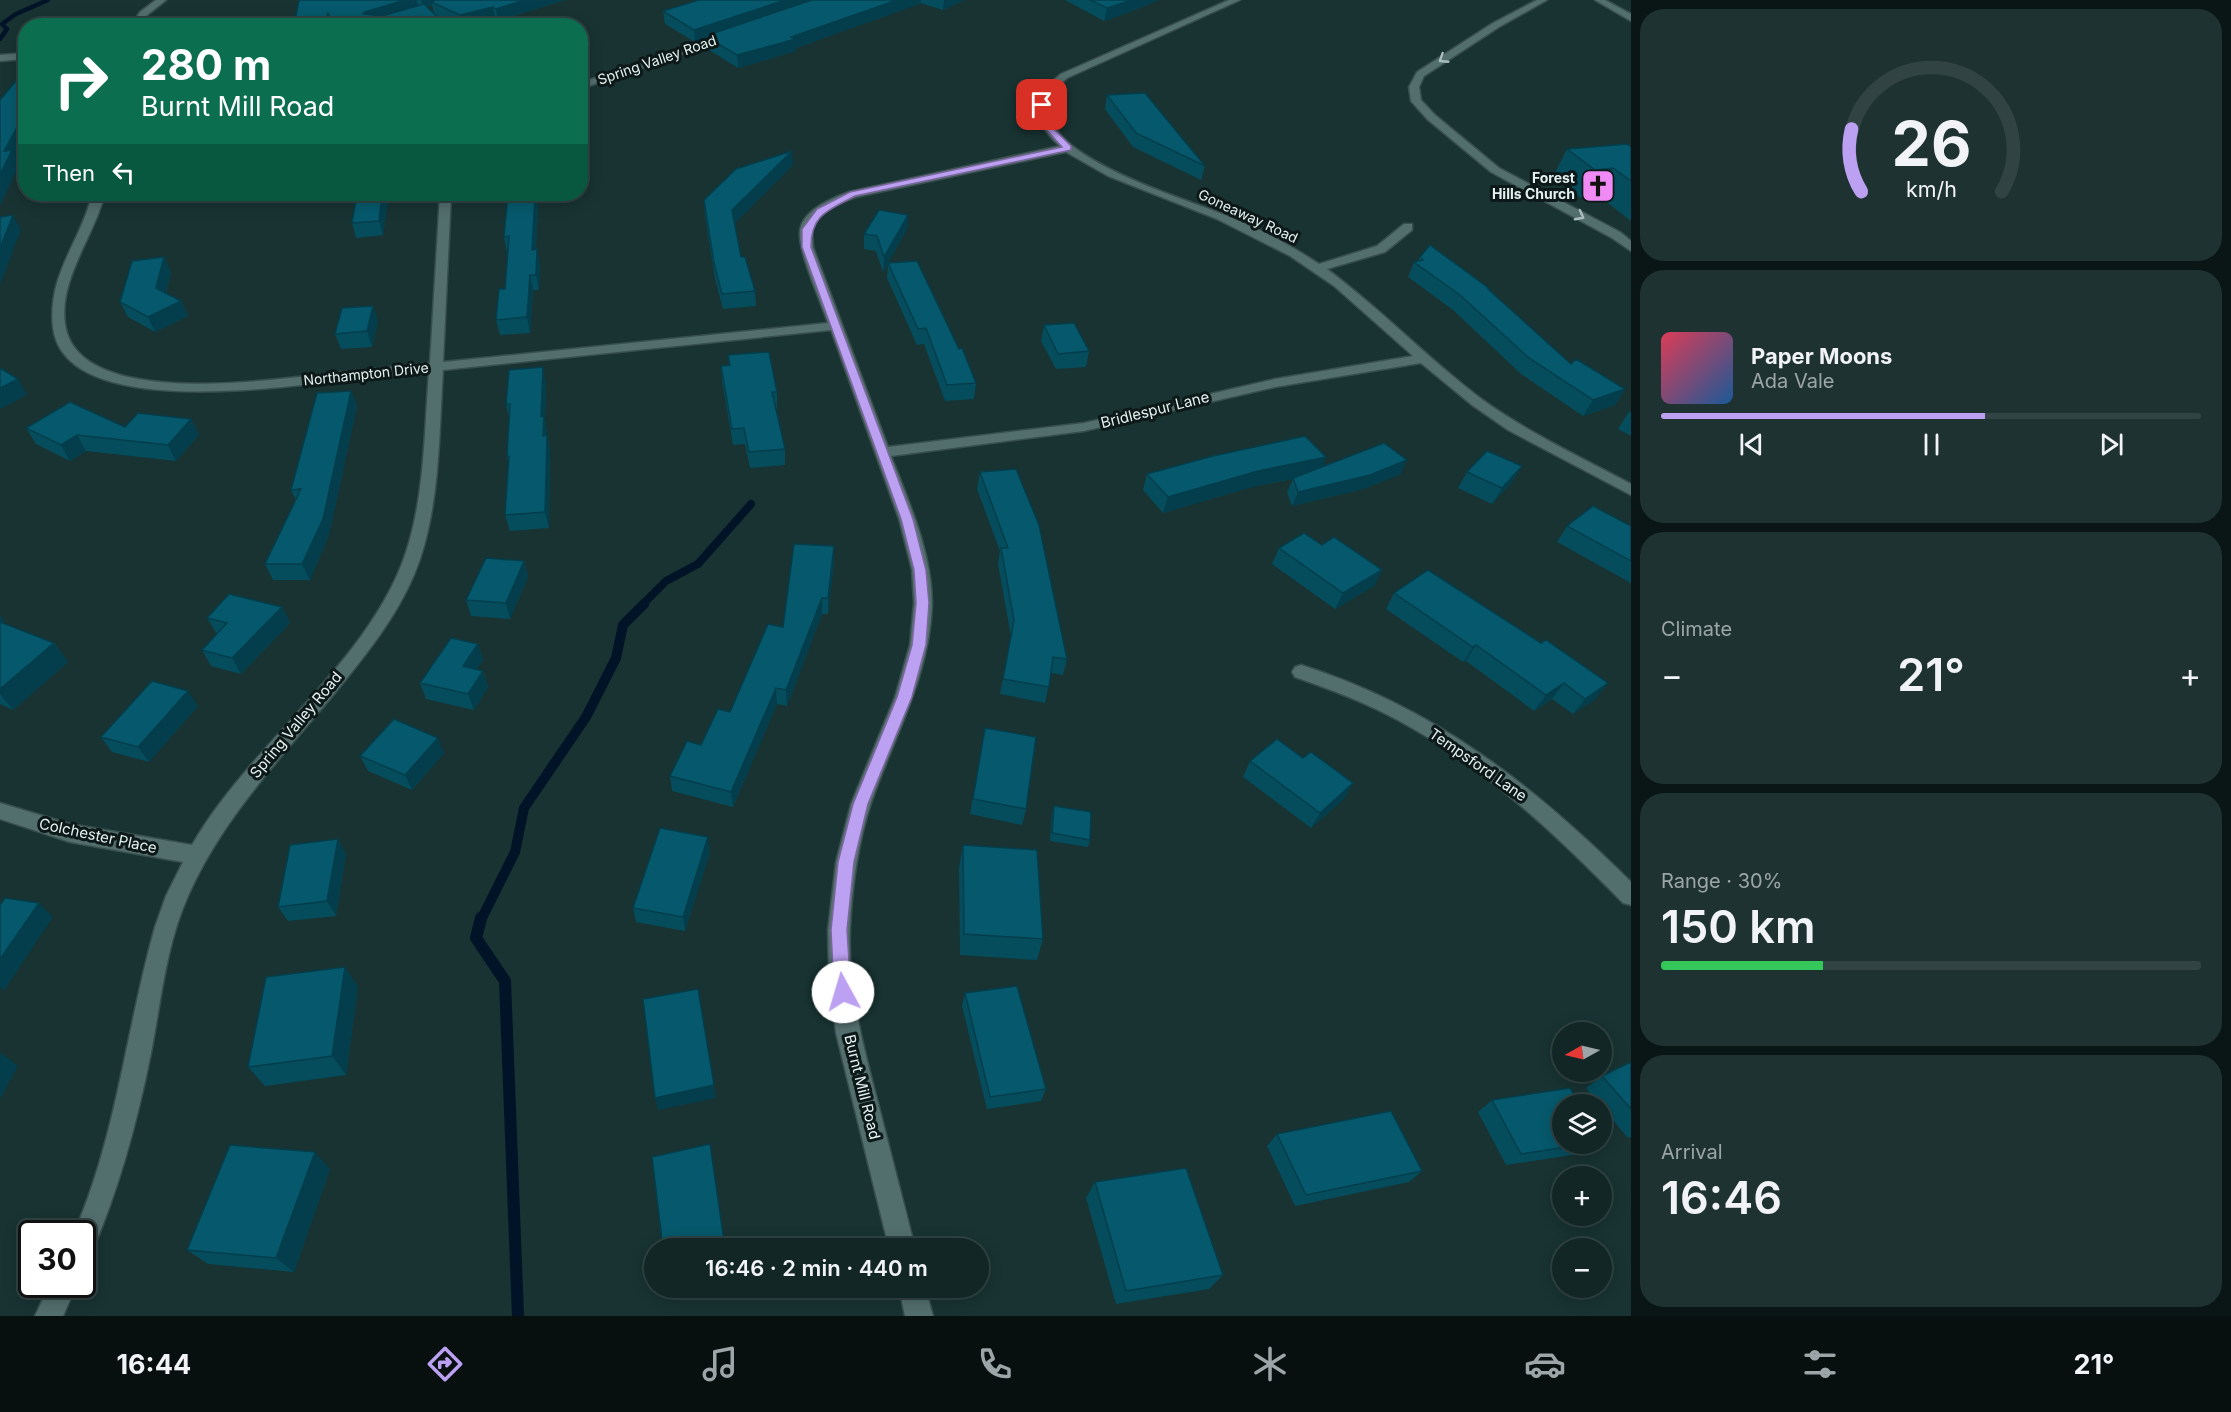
<!DOCTYPE html>
<meta charset="utf-8">
<style>
:root{--surface:#122626;--page:#1f3232;--text:#f1f3f6;--muted:#9ca5a7;--line:#314343;--accent:#bca0f2}
body{margin:0;font-family:Inter,sans-serif;background:var(--page);color:var(--text);height:100vh;display:flex;flex-direction:column;font-size:22px;white-space:nowrap}
*{box-sizing:border-box;margin:0}
p{font-size:20px;color:var(--muted)}
.icon{flex:none;width:33px;height:33px;fill:none;stroke:currentColor;stroke-width:2;stroke-linecap:round;stroke-linejoin:round}
.map{position:relative;flex:1;overflow:hidden}
.drawer{display:flex;flex-direction:column;gap:9px;padding:9px;background:#0a1515;width:600px}
.drawer>*{flex:none}
.top-card{position:absolute;left:18px;top:18px;width:570px;height:183px;border-radius:24px;box-shadow:0 3px 15px #0003,0 0 0 2px var(--line);background:#0b6e4f;color:#fff;overflow:hidden}
.needle{width:39px;rotate:262deg}
.fabs{position:absolute;left:1552px;top:1022px;display:grid;gap:12px}
.fabs a{display:grid;place-items:center;width:60px;height:60px;border-radius:50%;background:var(--surface);box-shadow:0 3px 15px #0003,0 0 0 2px var(--line);font-size:30px}
.speed{position:absolute;left:18px;top:1220px;display:flex;gap:12px;font-size:30px;font-weight:700;text-align:center}
.speed>*{display:grid;place-content:center;width:78px;height:78px;border-radius:50%;background:var(--surface);box-shadow:0 3px 15px #0003,0 0 0 2px var(--line);line-height:1}
.speed .limit{border:3px solid #111;border-radius:9px;background:#fff;color:#111}
.pin{position:absolute;display:grid;place-items:center;width:51px;height:51px;color:#fff;margin:-26px;border-radius:12px;box-shadow:0 3px 9px #0006}
.me{position:absolute;width:66px;margin:-33px;rotate:354deg;stroke-linejoin:round;filter:drop-shadow(0 0 4px #0008)}
.turn{display:flex;align-items:center;gap:21px;height:126px;padding:0 24px;font-size:27px}
.turn .icon{width:78px;height:78px;stroke-width:2.5}
.turn b{display:block;font-size:42px;line-height:51px}
.then{display:flex;align-items:center;height:57px;padding:0 24px;background:#0003;gap:12px;font-size:22px}
.big{font-size:45px;font-weight:600;line-height:1.1}
.drawer .tile{flex:1;display:flex;flex-direction:column;justify-content:center;gap:9px;min-width:0;padding:0 21px;border-radius:24px;background:var(--page)}
.drawer .dial{align-items:center;gap:0}
.dial svg{height:156px;overflow:visible;fill:none;stroke:var(--line);stroke-width:7;stroke-linecap:round;text-anchor:middle}
.dial text{fill:var(--text);stroke:none}
.song{display:flex;align-items:center;gap:18px}
.cover{width:72px;height:72px;border-radius:9px;background:linear-gradient(135deg,hsl(350 70% 55%),hsl(210 70% 35%))}
.played{height:6px;border-radius:3px;background:linear-gradient(90deg,var(--accent) 60%,var(--line) 60%)}
.keys{display:flex;justify-content:space-around;direction:ltr}
.heat{display:flex;justify-content:space-between;align-items:center;font-size:33px;direction:ltr}
.charge{height:9px;border-radius:4px;background:linear-gradient(90deg,#34c759 30%,var(--line) 0)}
.trip{position:absolute;left:644px;top:1238px;width:345px;height:60px;border-radius:30px;background:var(--surface);box-shadow:0 3px 15px #0003,0 0 0 2px var(--line);font-weight:600;line-height:60px;text-align:center}
.tab-bar{display:flex;height:96px;justify-content:space-around;align-items:center;background:#070f0f;color:var(--muted)}
.tab-bar .icon{width:42px;height:42px}
.tab-bar .selected{color:var(--accent)}
.tab-bar b{font-size:27px;color:var(--text)}
main{display:flex;flex:1;min-height:0}
.map>svg:first-child{display:block}
.lines{fill:none;stroke-linecap:round;stroke-linejoin:round}
.stream-far3{stroke:#001327;stroke-width:4.5}
.stream-far2{stroke:#001327;stroke-width:8}
.stream-far1{stroke:#001327;stroke-width:10}
.stream{stroke:#001327;stroke-width:12}
.street-casing{stroke:#374e4d;stroke-width:3}
.street{fill:#526e6d;fill-rule:evenodd}
.wall{fill:#054d5d;fill-rule:evenodd}
.shaded-wall{fill:#043e4c}
.building{fill:#06596c;stroke:#043e4c;stroke-width:1.5}
.oneway{stroke:#a8bdbc}
.route{fill:#bca0f2;stroke:#7a689d;stroke-width:1.5}
.labels{text-anchor:middle;stroke-width:6;stroke-linejoin:round;paint-order:stroke}
.far-street-label{font-size:14px;fill:#e2f1f0;stroke:#0d1818}
.far-poi-label{font-size:14px;font-weight:bold;fill:#e2f1f0;stroke:#0d1818;text-anchor:end}
.street-label{font-size:15px;fill:#e2f1f0;stroke:#0d1818}
</style>
<main>
<div class="map">
<svg width="1631" height="1316" viewBox="0 0 1631 1316">
<rect width="100%" height="100%" fill="#183332"/>
<g class="lines">
<!-- stream-far3 -->
<path class="stream-far3" d="M0 39 7 29 2 24 16 14 48 0"/>
<!-- stream-far2 -->
<path class="stream-far2" d="M642 605 666 581 698 564 751 504"/>
<!-- stream-far1 -->
<path class="stream-far1" d="M481 920 515 852 524 808 586 717 616 658 623 625 644 604"/>
<!-- stream -->
<path class="stream" d="M481 918 476 938 505 981 518 1316"/>
<defs>
<path id="street" d="M156 0H166L146 16 140 26H131L140 12Z
M1229 0H1240L1067 78C989 144 1186 198 1225 215 1258 228 1289 244 1319 264L1377 246 1404 224H1412V230L1385 252 1327 269C1381 309 1427 358 1480 398 1527 432 1580 457 1631 484V495L1508 430 1472 405 1421 363 1275 387 1084 431 891 456C909 502 932 553 932 604 930 675 894 737 871 803 858 843 852 886 850 928 847 987 863 1046 878 1103 890 1151 903 1200 915 1248H889L836 1033 829 972 828 930 836 862 851 804 895 697 910 645 914 603 912 570 899 519 831 330 443 370C439 433 440 499 420 559 404 606 373 646 343 683 287 752 224 814 188 896 166 945 161 1001 151 1053 137 1123 119 1189 91 1254L82 1258V1233H74C117 1135 126 1029 155 927L166 896 183 862 70 842 0 819V803L70 824 192 845C249 746 363 667 403 561 425 501 424 434 429 372 393 376 357 379 321 383 262 389 63 416 53 327 47 274 82 240 92 194H102V203C90 242 54 289 67 333 90 405 260 381 317 375 354 371 392 367 430 363L440 194H451L443 362 828 323C821 302 797 250 800 230 803 210 832 198 849 192L1060 146C1031 121 1031 98 1061 74ZM1066 152 1108 176 1217 219 1290 256 1334 286 1413 356 1275 379 1084 423 888 447 813 247C813 241 811 233 813 228 819 211 841 202 856 197Z
M1537 0H1547L1499 27 1424 76 1419 87 1421 100 1435 115 1499 168 1620 232 1631 241V251L1612 238 1491 172 1427 119 1411 101 1409 87 1417 72 1493 23Z
M1595 0H1605L1631 14V21Z
M724 35 732 37 580 89V83Z
M26 53V59L0 61V55Z
M1301 665C1434 707 1533 785 1631 882V905L1623 903C1551 829 1474 757 1380 711 1352 697 1323 687 1295 677L1292 672 1295 667Z
M50 1284H77L63 1316H35Z
M899 1287H925L933 1316H905Z"/>
</defs>
<!-- street casing -->
<use href="#street" class="street-casing"/>
<!-- street -->
<use href="#street" class="street"/>
</g>
<!-- wall -->
<path class="wall" d="M299 0H565L498 21 495 19 471 26H458L434 14 442 21 443 26H294ZM432 5 434 13 427 7Z
M699 0H965L943 10 920 3 796 48V51L738 68 706 48 705 39 695 42 665 24 663 11Z
M1065 0H1159L1127 13 1104 21Z
M1107 95 1205 166 1201 180 1133 147 1105 109Z
M1631 147V221L1599 196 1581 198 1553 177 1567 149Z
M793 165 735 223 741 257 755 291 756 306 723 309 715 278 705 215 704 200Z
M389 194 383 235 356 238 352 223Z
M538 206 536 249H537L540 264 539 290H533L530 333 500 335 496 320 505 289 508 252H507L504 237Z
M908 215 907 229 888 263 959 349 976 383 974 399 945 401 924 344 917 345 887 278 888 264 883 272 876 251 864 249V234Z
M164 257 171 272 166 293 181 301 188 316 155 332 128 317 120 302Z
M1420 257 1489 290 1571 364 1625 389 1615 405 1583 416 1521 374 1453 310 1408 277 1414 262 1418 261Z
M378 321 372 347 341 349 335 334Z
M1044 325 1089 351 1086 367 1056 369 1041 341Z
M728 355 777 392V408H776L785 449V465L750 468 745 444 733 445 722 381 721 366 729 365Z
M546 383 545 420 550 451 549 528 510 531 505 515 509 465 507 456 509 417 506 405Z
M351 391 357 406 329 535 310 580H273L265 564 296 500 291 490Z
M1631 411V436L1618 429 1628 413Z
M191 419 199 435 176 461 86 451 70 461 36 444 26 428 125 427Z
M1326 457 1322 466 1401 474 1363 489 1292 506 1287 492 1293 479 1252 487 1163 513 1143 490 1147 474Z
M1522 466 1512 482 1492 504 1458 488 1467 472Z
M980 472 1067 659 1063 675 1051 673 1045 703 1000 694 1011 636 998 564 1000 551 977 489Z
M1567 526H1631V583L1557 542Z
M1322 545 1382 570 1374 586 1335 609 1272 564 1279 548Z
M524 561 528 577 510 619 471 616 466 600Z
M834 562 828 614H822L787 706 777 704 733 807 672 791 670 776 701 745 730 712 783 627Z
M1394 593 1541 643 1608 683 1595 699 1573 714 1552 699 1534 711 1466 661 1463 662 1386 609Z
M282 607 290 623 241 674 211 666 202 650 217 634 207 618Z
M0 615 4 621 2 623 54 643 68 662 13 710 0 704Z
M478 644 483 660 477 669 483 671 488 687 474 710 426 699 420 683Z
M198 706 149 762 112 752 101 737Z
M985 728 1026 809 1022 825 970 814Z
M444 753 412 790 368 771 360 756Z
M1303 758 1353 783 1344 799 1311 828 1243 777 1250 761Z
M1054 806 1090 840 1088 847 1050 841 1052 813Z
M963 845 1043 939 1037 960 960 955 959 867Z
M710 852 685 931 636 922 633 908Z
M346 854 336 916 288 921 278 907Z
M345 967 358 987 346 1075 265 1086 248 1067Z
M965 993 1046 1089 1041 1101 987 1109 962 1006Z
M1631 1062V1137L1628 1138 1602 1107V1104H1599L1586 1088 1602 1076Z
M1492 1100 1563 1143H1600L1585 1153 1506 1165 1478 1112Z
M1277 1134 1422 1171 1409 1182 1295 1206 1267 1146Z
M330 1169 294 1272 208 1264 187 1250Z
M1095 1182 1223 1275 1209 1289 1116 1304 1086 1198Z"/>
<!-- shaded-wall -->
<path class="shaded-wall" d="M405 0H417L419 9 368 24 363 14 365 12Z
M421 0H449L431 2 432 5 423 8Z
M525 0H565L498 21 496 9Z
M785 0H821L705 36V39L695 42 694 30Z
M897 0H921L920 4 796 48V51L738 68 737 55Z
M944 0H965L943 10Z
M1132 0H1159L1127 13 1104 21 1107 8Z
M493 7 495 19 471 26H462L460 15Z
M328 13 331 26H323Z
M442 21 443 26H426Z
M26 111V138L16 157 19 165 0 206V175L4 151Z
M792 151 793 165 733 225 732 210Z
M1613 168 1599 196 1581 198 1595 170Z
M382 194H389L383 235 379 221Z
M535 194H538V206L535 265 532 250Z
M13 215 21 230 0 285V248Z
M908 215 907 229 883 272 884 257Z
M537 249 540 264 539 290 536 275Z
M164 257 171 272 163 303 156 288Z
M530 275 533 290 530 333 527 317Z
M181 301 188 316 155 332 148 317Z
M373 306 378 321 372 347 367 331Z
M543 367 546 383 545 420 550 451 549 528 545 512 543 436 541 416Z
M18 379 27 395 0 409V388Z
M1625 389 1615 405 1583 416 1593 400Z
M351 391 357 406 329 535 310 580 302 564Z
M191 419 199 435 176 461 168 445Z
M77 435 86 451 70 461 61 445Z
M1326 457 1320 473 1252 487 1163 513 1168 497 1258 471Z
M1407 460 1401 474 1363 489 1292 506 1298 492Z
M1522 466 1512 482 1492 504 1502 488Z
M834 546V562L828 614V598Z
M524 561 528 577 510 619 506 603Z
M1382 570 1374 586 1335 609 1343 593Z
M822 598V614L787 706 786 690Z
M282 607 290 623 241 674 232 658Z
M0 615 4 621 0 624Z
M54 643 68 662 13 710 0 694V689Z
M478 644 483 660 469 682 463 666Z
M1476 645 1466 661 1463 662 1473 647Z
M483 671 488 687 474 710 468 694Z
M1564 683 1552 699 1534 711 1546 695Z
M1608 683 1595 699 1573 714 1585 699Z
M776 688 777 704 733 807 731 792Z
M188 691 198 706 149 762 138 747Z
M438 738 444 753 412 790 405 775Z
M1353 783 1344 799 1311 828 1320 813Z
M708 837 710 852 685 931 683 917Z
M338 839 346 854 336 916 327 901Z
M39 903 53 917 4 991 0 987V959Z
M345 967 358 987 346 1075 332 1056Z
M698 989 716 1098 658 1110 655 1098Z
M1 1053 18 1066 0 1099V1055Z
M315 1152 330 1169 294 1272 276 1258Z"/>
<!-- building -->
<path class="building" d="M299 0H405L365 12 363 14 382 16 424 4 442 21 426 26H335L328 13 323 26H294Z
M436 0H525L496 9 493 7 460 15 431 2Z
M699 0H785L694 30 663 11Z
M812 0H897L791 37 796 39 737 55 705 36Z
M1090 0H1132L1107 8Z
M26 69V111L4 151 12 150 0 175V100Z
M1145 93 1205 166 1136 133 1107 95Z
M1627 144 1631 147V181L1613 168 1595 170 1567 149Z
M792 151 732 210 741 257H745L755 291 722 294 714 263 704 200 736 169Z
M357 194H382L379 221 352 223Z
M508 194H535L532 250 537 249 536 275H530L527 317 496 320 499 289H505L509 236 504 237Z
M879 210 908 215 884 257 877 236 864 234Z
M13 215 0 248V217Z
M1430 245 1490 289H1488L1571 364 1576 359 1625 389 1593 400 1529 358 1460 295 1414 262 1423 260 1420 257Z
M164 257 156 288 181 301 148 317 120 302 132 261Z
M917 261 959 349 962 348 976 383 947 385 926 328 918 329 888 263Z
M373 306 367 331 335 334 342 308Z
M1074 323 1089 351 1058 354 1044 325Z
M769 352 777 392H772L785 449 749 452 744 428 732 429 721 366 730 365 728 355Z
M543 367 541 416 544 415 543 436 547 435 545 512 505 515 509 456H507L510 404 506 405 509 370Z
M0 368 18 379 0 388Z
M351 391 323 519 302 564H265L301 489 291 490 317 393Z
M70 402 125 427 138 413 191 419 168 445 77 435 61 445 26 428Z
M1305 436 1326 457 1258 471 1168 497 1147 474 1213 456Z
M1384 443 1407 460 1370 475 1298 492 1293 478Z
M1487 451 1522 466 1502 488 1467 472Z
M1016 469 1039 525 1067 659 1053 657 1049 687 1003 679 1014 620 1001 548H1008L980 472Z
M1593 506 1631 526V561L1567 526Z
M1304 533 1322 545 1334 537 1382 570 1343 593 1279 548Z
M794 544 834 546 828 598H822L786 690 776 688 731 792 670 776 687 741 701 745 718 709 730 712 768 624 783 627Z
M486 558 524 561 506 603 466 600Z
M1428 570 1541 643 1546 640 1608 683 1585 699 1564 683 1546 695 1476 645 1473 647 1394 593Z
M229 594 282 607 232 658 202 650 227 623 207 618Z
M0 622 54 643 0 689Z
M451 638 478 644 463 666 483 671 468 694 420 683Z
M152 681 188 691 138 747 101 737Z
M394 719 438 738 405 775 360 756Z
M985 728 1036 737 1026 809 973 799Z
M1277 739 1303 758 1311 752 1353 783 1320 813 1250 761Z
M1054 806 1091 812 1090 840 1052 833Z
M660 828 708 837 683 917 633 908Z
M338 839 327 901 278 907 290 845Z
M963 845 1037 850 1043 939 964 934Z
M5 898 39 903 0 959V905Z
M345 967 332 1056 248 1067 266 977Z
M1017 986 1046 1089 990 1097 965 993Z
M698 989 714 1085 655 1098 643 999Z
M1631 1062V1109L1602 1076Z
M1570 1088 1580 1104H1563V1143H1593L1521 1154 1492 1100Z
M1391 1111 1422 1171 1306 1195 1277 1134Z
M710 1144 725 1248H663L652 1157Z
M230 1145 315 1152 276 1258 187 1250Z
M1186 1168 1223 1275 1126 1291 1095 1182Z"/>
<!-- one-way arrows -->
<defs><path id="oneway-chevron" d="M-2-3.5L2.5 0L-2 3.5" fill="none" stroke-width="1.6" stroke-linecap="round" stroke-linejoin="round" transform="scale(1.5)"/></defs>
<g class="oneway">
<use href="#oneway-chevron" transform="translate(1443 59) rotate(147)"/>
<use href="#oneway-chevron" transform="translate(1580 216) rotate(28)"/>
</g>
<!-- route -->
<path class="route" d="M1039 103 1046 105 1052 127 1071 146V150L855 196C829 210 811 214 811 247L913 519 926 570 929 603 926 645 912 697 868 804 854 862 847 930 851 992 849 998 843 1000 837 998 834 992 831 930 838 862 853 804 897 697 912 645 916 603 914 570 901 519 802 247V229L817 209 850 192 1062 147 1045 128Z"/>
<!-- icons -->
<defs>
<symbol id="church-square" viewBox="-11 -11 22 22"><rect x="-9" y="-9" width="18" height="18" rx="4" fill="#f08bf5" stroke="#0d1818"/><path d="M-1.2-6h2.4v3.5h3.3v2.4h-3.3V6h-2.4V-.1h-3.3v-2.4h3.3Z" fill="#111"/></symbol>
</defs>
<g fill-rule="evenodd">
<use href="#church-square" x="1579" y="167" width="38" height="38"/>
</g>
<g class="labels">
<!-- far-street labels -->
<g class="far-street-label">
<text transform="translate(657 60) rotate(-19)" y="5">Spring Valley Road</text>
<text transform="translate(1248 216) rotate(25)" y="5">Goneaway Road</text>
<text transform="translate(366 374) rotate(-6)" y="5">Northampton Drive</text>
</g>
<!-- far-poi labels -->
<g class="far-poi-label">
<text x="1575" y="183">Forest<tspan x="1575" dy="16">Hills Church</tspan></text>
</g>
<!-- street labels -->
<g class="street-label">
<text transform="translate(1155 410) rotate(-14)" y="5">Bridlespur Lane</text>
<text transform="translate(296 725) rotate(-50)" y="5">Spring Valley Road</text>
<text transform="translate(1478 765) rotate(35)" y="5">Tempsford Lane</text>
<text transform="translate(98 836) rotate(12)" y="5">Colchester Place</text>
<text transform="translate(862 1087) rotate(76)" y="5">Burnt Mill Road</text>
</g>
</g>
</svg>
<div class="fabs">
<a><svg class="needle" viewBox="-14 -14 28 28"><path d="M0-13l5 13h-10z" fill="#e53935"/><path d="M0 13l5-13h-10z" fill="#9ca5a7"/></svg></a>
<a><svg class="icon" aria-label="layers" viewBox="0 0 24 24"><path d="M12 4l9 5-9 5-9-5zM3 14l9 5 9-5"/></svg></a>
<a>+</a>
<a>−</a>
</div>
<div class="speed"><div class="limit">30</div></div>
<div class="pin" style="left:1042px;top:105px;background:#d93025"><svg class="icon" aria-label="arrive" viewBox="0 0 24 24"><path d="M6 21V4h12l-3 4 3 4H6"/></svg></div>
<svg class="me" style="left:843px;top:992px" viewBox="-20 -20 40 40"><circle r="19" fill="#fff"/><path d="M0-13L10 11 0 6-10 11z" fill="#bca0f2"/></svg>
<div class="trip">16:46 · 2 min · 440 m</div>
<div class="top-card">
<div class="turn"><svg class="icon" aria-label="right" viewBox="0 0 24 24"><path d="M7 20v-9h11M14 6l5 5-5 5"/></svg><div><b>280 m</b>Burnt Mill Road</div></div>
<div class="then">Then<svg class="icon" aria-label="left" viewBox="0 0 24 24"><path d="M17 20v-9H6M10 6l-5 5 5 5"/></svg></div>
</div>
</div>
<section class="drawer">
<div class="tile dial"><svg viewBox="0 0 100 80">
<path d="M14 69A42 42 0 1 1 86 69"/>
<path d="M14 69A42 42 0 0 1 9 37" stroke="#bca0f2"/>
<text x="50" y="56" font-size="32" font-weight="700">26</text>
<text x="50" y="72" font-size="11">km/h</text>
</svg></div>
<div class="tile">
<div class="song"><i class="cover"></i><div><b>Paper Moons</b><p>Ada Vale</p></div></div>
<div class="played"></div>
<div class="keys"><svg class="icon" aria-label="previous" viewBox="0 0 24 24"><path d="M18 5L8 12l10 7zM5 5v14"/></svg><svg class="icon" aria-label="pause" viewBox="0 0 24 24"><path d="M8 5v14M16 5v14"/></svg><svg class="icon" aria-label="next" viewBox="0 0 24 24"><path d="M6 5l10 7-10 7zM19 5v14"/></svg></div>
</div>
<div class="tile"><p>Climate</p>
<div class="heat"><a>−</a><b class="big">21°</b><a>+</a></div>
</div>
<div class="tile"><p>Range · 30%</p><b class="big">150 km</b><div class="charge"></div></div>
<div class="tile"><p>Arrival</p><b class="big">16:46</b></div>
</section>
</main>
<nav class="tab-bar">
<b>16:44</b>
<svg class="icon selected" aria-label="directions" viewBox="0 0 24 24"><path d="M12 3l9 9-9 9-9-9zM9 14v-3h6M13 9l2 2-2 2"/></svg>
<svg class="icon" aria-label="music" viewBox="0 0 24 24"><path d="M9 18V5l10-2v13"/><circle cx="6" cy="18" r="3"/><circle cx="16" cy="16" r="3"/></svg>
<svg class="icon" aria-label="phone" viewBox="0 0 24 24"><path d="M5 4h4l2 5-3 2q2 4 5 5l2-3 5 2v4C11 20 4 13 5 4z"/></svg>
<svg class="icon" aria-label="climate" viewBox="0 0 24 24"><path d="M12 3v18M4 7l16 10M4 17L20 7"/></svg>
<svg class="icon" aria-label="car" viewBox="0 0 24 24"><path d="M5 17H2v-5l4-1 3-4h7l3 4 3 1v5h-3M9 17h6M6 11h13"/><circle cx="7" cy="17" r="2"/><circle cx="17" cy="17" r="2"/></svg>
<svg class="icon" aria-label="filters" viewBox="0 0 24 24"><path d="M4 7h16M4 17h16"/><circle cx="9" cy="7" r="2"/><circle cx="15" cy="17" r="2"/></svg>
<b>21°</b>
</nav>
